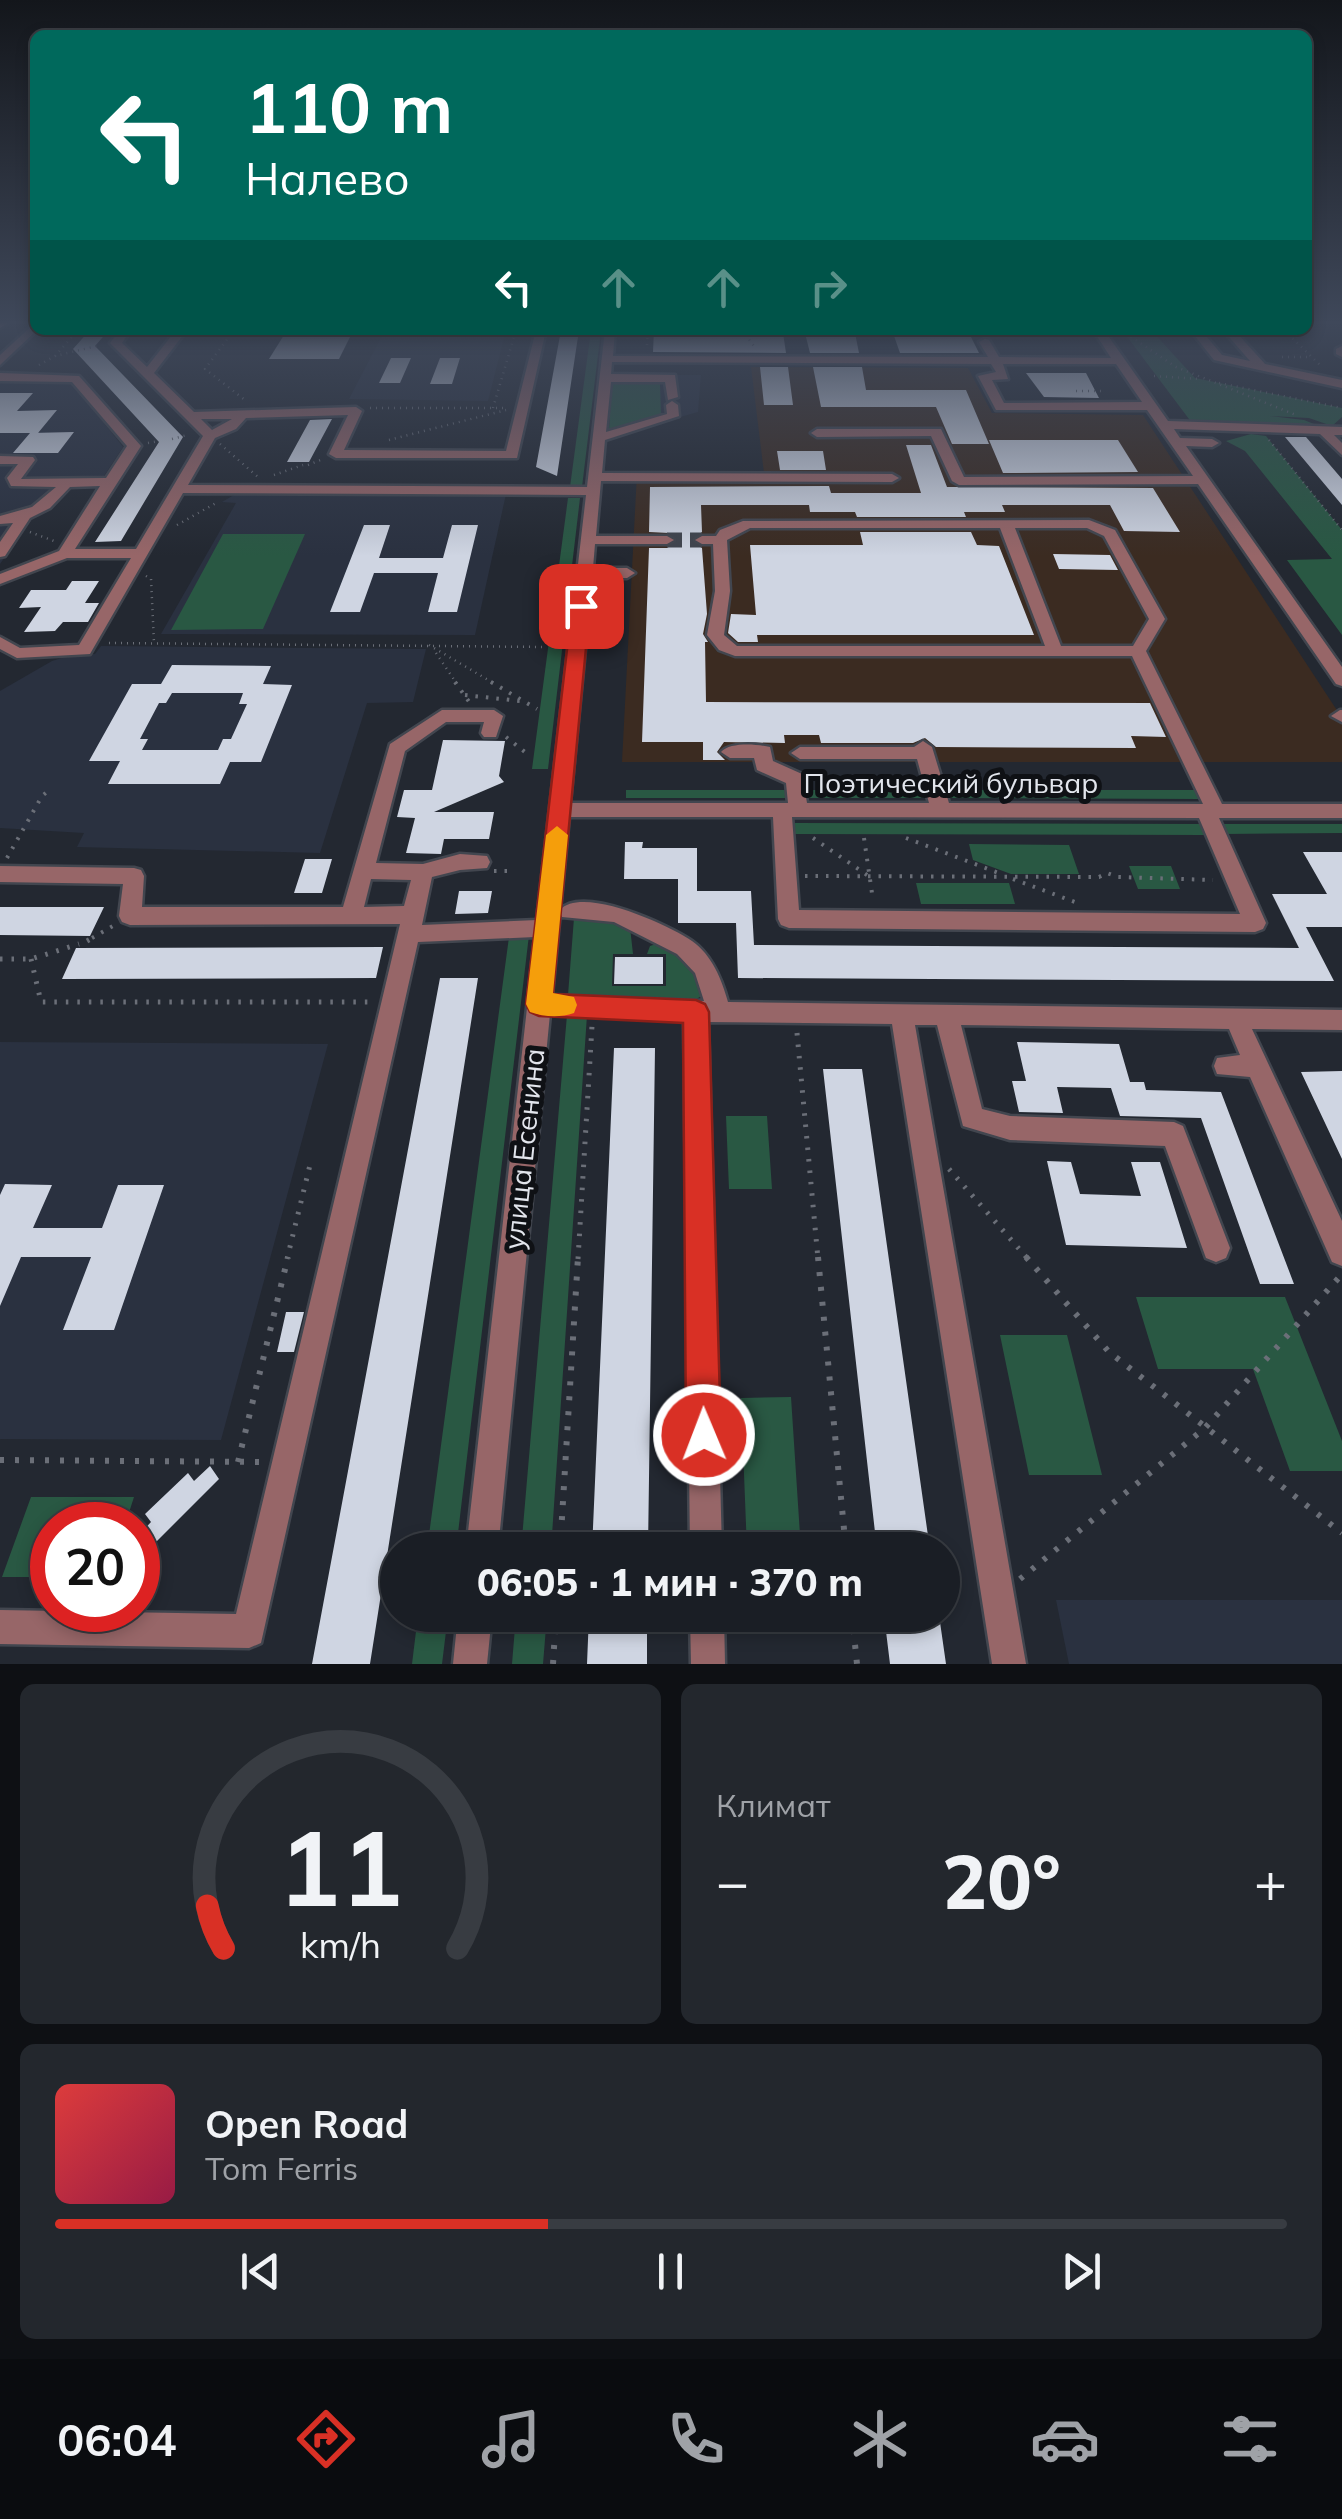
<!DOCTYPE html>
<html lang="ru">
<meta charset="utf-8">
<style>
:root{--surface:#1a1e25;--page:#23272d;--text:#f1f3f6;--muted:#9fa2a7;--line:#383c42;--accent:#d93025}
body{margin:0;font-family:Mulish,sans-serif;background:var(--page);color:var(--text);height:100vh;display:flex;flex-direction:column;font-size:38px;white-space:nowrap}
*{box-sizing:border-box;margin:0}
p{font-size:32px;color:var(--muted)}
.icon{flex:none;width:55px;height:55px;fill:none;stroke:currentColor;stroke-width:2;stroke-linecap:round;stroke-linejoin:round}
.map{position:relative;height:1664px;overflow:hidden}
.drawer{display:flex;flex-direction:column;gap:20px;padding:20px;background:#0e1014;flex:1}
.drawer>*{flex:none}
.top-card{position:absolute;left:30px;top:30px;width:1282px;height:305px;border-radius:15px;box-shadow:0 5px 15px #0003,0 0 0 2px var(--line);background:#00695c;color:#fff;overflow:hidden}
.speed{position:absolute;left:30px;top:1502px;display:flex;gap:20px;font-size:50px;font-weight:700;text-align:center}
.speed>*{display:grid;place-content:center;width:130px;height:130px;border-radius:50%;background:var(--surface);box-shadow:0 5px 15px #0003,0 0 0 2px var(--line);line-height:1}
.speed .limit{border:15px solid #d22;background:#fff;color:#111}
.pin{position:absolute;display:grid;place-items:center;width:85px;height:85px;color:#fff;margin:-42px;border-radius:20px;box-shadow:0 5px 15px #0006}
.me{position:absolute;width:110px;margin:-55px;rotate:359deg;stroke-linejoin:round;filter:drop-shadow(0 0 8px #0008)}
.turn{display:flex;align-items:center;gap:35px;height:210px;padding:0 50px;font-size:45px}
.turn .icon{width:130px;height:130px;stroke-width:2.5}
.turn b{display:block;font-size:70px;line-height:85px}
.lanes{display:flex;align-items:center;height:95px;padding:0 50px;background:#0003;justify-content:center;gap:50px;direction:ltr}
.lanes .off{opacity:.35}
.big{font-size:75px;font-weight:800;line-height:1.1}
.drawer .card{flex:1;display:flex;flex-direction:column;justify-content:center;gap:15px;min-width:0;padding:0 35px;border-radius:15px;background:var(--page)}
.drawer .dial{align-items:center;gap:0}
.dial svg{height:260px;overflow:visible;fill:none;stroke:var(--line);stroke-width:7;stroke-linecap:round;text-anchor:middle}
.dial text{fill:var(--text);stroke:none}
.song{display:flex;align-items:center;gap:30px}
.cover{width:120px;height:120px;border-radius:15px;background:linear-gradient(135deg,hsl(0 70% 55%),hsl(340 70% 35%))}
.played{height:10px;border-radius:5px;background:linear-gradient(90deg,var(--accent) 40%,var(--line) 40%)}
.keys{display:flex;justify-content:space-around;direction:ltr}
.heat{display:flex;justify-content:space-between;align-items:center;font-size:55px;direction:ltr}
.drawer .tiles{flex:1;display:grid;gap:20px;grid-template-columns:1fr 1fr}
.card:last-child{grid-column:span 2}
.trip{position:absolute;left:380px;top:1532px;width:580px;height:100px;border-radius:50px;background:var(--surface);box-shadow:0 5px 15px #0003,0 0 0 2px var(--line);font-weight:800;line-height:100px;text-align:center}
.menu{display:flex;height:160px;justify-content:space-around;align-items:center;background:#0a0c0f;color:var(--muted)}
.menu .icon{width:70px;height:70px}
.menu .selected{color:var(--accent)}
.menu b{font-size:45px;color:var(--text)}
.map>svg:first-child{display:block}
.built{fill:#2a3140}
.industrial{fill:#3b2b21}
.green{fill:#295843}
.building{fill:#cfd5e2;fill-rule:evenodd}
.lines{fill:none;stroke-linecap:round;stroke-linejoin:round}
.minor-tunnel{stroke:#40444d;stroke-width:15;stroke-dasharray:15 8;stroke-linecap:butt}
.minor-casing{stroke:#42464f;stroke-width:5}
.major-casing{stroke:#42464f;stroke-width:5}
.path-far3{stroke:#6b6f78;stroke-width:2.5;stroke-dasharray:1 5;stroke-linecap:butt}
.path-far2{stroke:#6b6f78;stroke-width:4;stroke-dasharray:2.5 8;stroke-linecap:butt}
.path-far1{stroke:#6b6f78;stroke-width:5;stroke-dasharray:2.5 9;stroke-linecap:butt}
.path{stroke:#6b6f78;stroke-width:6;stroke-dasharray:4 11;stroke-linecap:butt}
.minor{fill:#976668;fill-rule:evenodd}
.major{fill:#fbabad;fill-rule:evenodd}
.route{fill:#d93025;stroke:#8d1f18;stroke-width:2.5}
.slow{fill:#f59e0b}
.labels{text-anchor:middle;stroke-width:10;stroke-linejoin:round;paint-order:stroke}
.street-label{font-size:28px;fill:#e2e5ec;stroke:#0f1115}
</style>
<div class="map">
<svg width="1342" height="1664" viewBox="0 0 1342 1664">
<rect width="100%" height="100%" fill="#232831"/>
<!-- built -->
<path class="built" d="M385 330H506L488 401 349 399Z
M661 375H701L698 412 662 422 658 418Z
M68 378 123 447 98 485 69 486 57 501 32 519 0 564V379Z
M506 494 475 635 161 634 236 503 222 502 234 495Z
M101 646 426 649 413 702 367 703 320 853 77 847 84 833 0 828V691L52 661 71 655 95 654Z
M0 1042 328 1044 221 1440 0 1439Z
M1056 1600H1342V1664H1069Z"/>
<!-- industrial -->
<path class="industrial" d="M751 367 968 368 992 413 1143 415 1342 718V762H622L637 473H764Z"/>
<!-- green -->
<path class="green" d="M591 330H601L582 487H570Z
M1122 330H1151L1195 378 1342 408V417L1332 426 1309 418 1270 416 1304 420 1319 426 1309 429 1192 423Z
M612 381 660 382 661 414 609 429Z
M1251 434 1266 436 1342 530V635L1287 560 1332 559 1245 451 1226 441Z
M568 498H580L548 769H532Z
M223 534H305L263 629 171 630Z
M626 790H788L789 798H626Z
M806 790H929L931 798H804Z
M945 790H1198L1202 799 948 798Z
M792 823 1201 824 1207 835 793 834Z
M1218 824H1342V833L1223 834Z
M969 844 1069 845 1079 874H1011L973 860Z
M1129 866H1171L1180 889H1138Z
M916 883H1009L1015 904H921Z
M574 918 616 919 630 927 633 954H613L612 986H666V954H647L650 946 659 943 689 958 702 996 692 1001 568 995Z
M529 935 456 1550H427L509 937Z
M567 1015H587L551 1550H521Z
M726 1116H767L772 1189H729Z
M1136 1297H1285L1342 1441V1471H1290L1253 1369H1158Z
M1000 1335H1067L1102 1475H1029Z
M791 1397 801 1550H747L741 1398Z
M31 1497H134L125 1525H52V1577H2Z
M418 1615H448L442 1664H412Z
M516 1615H547L543 1664H512Z"/>
<!-- building -->
<path class="building" d="M90 330H109L95 346 183 437 121 541 95 542 159 442 73 349Z
M561 330H579L557 476 536 467Z
M654 330 783 333 786 353 653 352Z
M805 333H855L859 353H810Z
M893 333H969L979 353H900Z
M284 335H351L339 359H269Z
M391 358H411L400 383H379Z
M440 358H460L452 384H430Z
M760 367H788L793 405H764Z
M813 367H862L866 390H966L989 444H952L936 407H821Z
M1026 373H1086L1099 398 1044 397Z
M0 393H33L17 411 57 410 38 433H31L74 432 58 453H13L30 433H0Z
M332 419 309 462H287L310 420Z
M1285 437H1306L1342 479V505Z
M989 440H1118L1138 472 1003 473Z
M906 445H931L947 487 1153 488 1180 532 1124 531 1110 505H1002L1005 512H964L966 517H857L855 512H810L809 505H701L702 532 691 541 702 548 707 614 703 634 708 642H705L706 702 1150 703 1166 737 1131 736 1136 748 936 747 925 738 913 743H821L819 735H784L785 743 724 742 717 752 725 760H703V742H642L649 548H667L678 541 669 533 649 532 650 487 829 486 831 493H921Z
M777 451H823L826 470H780Z
M364 525H390L379 558H443L452 525H478L457 612H428L438 573H374L360 612H330Z
M860 532H971L977 545 999 546 1034 635H757L758 642H738L728 633 731 614 756 615 750 545H863Z
M1053 554 1110 555 1118 570 1059 569Z
M72 581H99L85 603H99L88 622H63L55 631 24 632 41 607 19 608 31 590H66Z
M172 665 271 666 263 684 292 685 261 762H230L220 784H108L120 761H89L132 684H161ZM172 693H243L239 704H247L231 739H223L218 750H142L148 739H140L159 703H166Z
M443 740 505 741 499 776 504 782 434 812H494L489 839H444L441 854 406 853 415 818 397 817 404 790H432Z
M625 842H643L642 848H697V891H751L754 945 1299 948 1272 894H1327L1303 852H1342V927H1306L1334 981 738 978 736 923H678V879H624Z
M305 859H332L322 893H294Z
M459 891H492L488 913 455 914Z
M0 907H104L90 936 0 935Z
M383 947 376 978 62 979 76 948Z
M615 957H663V984H614Z
M440 978H478L370 1664H312Z
M1017 1042 1119 1044 1130 1082H1144L1146 1090 1221 1092 1294 1284H1260L1201 1118 1120 1116 1111 1088 1057 1087 1063 1113 1019 1112 1012 1081H1026Z
M614 1048H655L648 1550H592Z
M823 1069H862L930 1550H877Z
M1342 1071V1159L1301 1072Z
M1047 1161 1071 1162 1080 1194 1141 1196 1131 1162H1160L1187 1248 1066 1245Z
M5 1184 52 1185 33 1228H102L118 1185H164L114 1330H63L91 1257H21L0 1306V1195Z
M286 1312H304L294 1352H277Z
M210 1466 219 1479 147 1551 138 1536 151 1522 145 1514 188 1473 194 1481Z
M589 1615H647V1664H587Z
M884 1615H939L946 1664H890Z"/>
<g class="lines">
<!-- minor-tunnel -->
<path class="minor-tunnel" d="M667 540H702"/>
<defs>
<path id="minor" d="M35 323 37 330 0 365V355Z
M120 330H131L122 343 147 367 176 330H187L154 373 194 412 356 407 362 411 344 450 506 451 536 330H546L517 458H336L329 454 348 415 246 418 236 429 215 438 188 485 587 487 605 330H615L613 356 988 357 979 342 985 339 989 340 999 357 1111 358 1093 330H1104L1168 421 1342 427V435H1334L1342 443V455L1320 434 1174 429 1180 438 1212 439 1219 443 1212 447 1186 446 1342 667V686L1336 684 1198 484 959 485 952 481 931 436 817 437 811 433 817 429H941L964 477 1193 476 1147 410H996L978 376 996 372 991 364 612 362 611 374 675 375 678 397 668 400 665 382H611L606 432 667 414 666 405 672 401 678 405 679 416 605 440 602 473 892 474 899 478 892 482 601 481 596 536H667L674 540 667 544H595L593 568H627L635 573 627 578H592L570 803H788L786 783 757 770 754 758H730L721 752C730 742 756 744 770 747L773 761 802 774 807 803H929L917 759H800L791 753 800 747H914L923 741 932 747 949 803 1203 804 1132 656H735L719 650 707 635 715 591 713 544H702L695 540 702 536H716L720 530 743 521 1089 520 1115 530 1165 619 1146 651 1222 804H1342V818H1219L1266 923 1263 929 1255 932 789 928 781 925 778 919 773 817H569L560 910C582 885 669 925 692 941 712 955 722 980 728 1002L1342 1010V1030L1252 1029 1342 1221V1266L1332 1262 1250 1077 1217 1074 1214 1066 1217 1058 1240 1055 1229 1029 961 1025 982 1109 1010 1116 1174 1122 1183 1126 1230 1248 1226 1258 1216 1262 1206 1258 1165 1146 1010 1140 963 1126 937 1025H915L1026 1664H992L892 1024 708 1022 722 1550H690L684 1021 550 1014 498 1550H466L535 937 418 942 261 1643 249 1648 0 1644V1610L236 1614 400 924 130 925 122 922 119 916 123 884 0 882V866L134 868 141 870 144 876 142 907H343L390 744 442 710H494L503 716 496 737H484L481 733 484 722H446L405 751 376 863 423 864 460 854 487 856 490 862 487 868 460 870 432 877 422 925 537 920 586 495 183 493 90 654 17 658 0 649V637L20 648 79 645 131 558H67L0 584V574L59 551 100 486 70 487 50 508 30 518 5 556 0 557V542L13 523 0 524V516L32 507 56 487 11 486 7 478 18 464H0V456L33 457 35 460 21 479 106 478 127 446 72 382 0 381V373L79 376 141 446 75 549H136L203 436 110 343ZM1003 364H1116L1142 402 1004 403 992 380 1008 379ZM201 419H232L212 430ZM750 528H1000L1045 646H737L724 635 730 591 727 540ZM1015 528H1087L1104 536 1149 619 1133 646H1061ZM792 817 1199 818 1240 914 799 910ZM371 879 411 880 404 906 364 907ZM560 912 562 917 614 922 677 954 695 973 704 1001 552 995Z
M1190 330H1201L1222 355 1250 361 1223 330H1234L1265 364 1342 380V388L1214 360Z
M1342 346V357L1336 354V349Z
M1340 710H1342V722L1331 716Z
M458 1615H492L487 1664H453Z
M690 1615H724L725 1664H691Z"/>
<path id="major" d="M0 323H8L0 328Z"/>
</defs>
<!-- minor casing -->
<use href="#minor" class="minor-casing"/>
<!-- major casing -->
<use href="#major" class="major-casing"/>
<!-- path-far3 -->
<path class="path-far3" d="M234 330 205 369 245 400
M742 330 754 346
M1121 330 1176 367 1296 415
M1284 330 1320 365
M647 345 648 330
M55 356 78 330
M1282 357H1312
M39 365 55 356 101 345
M1154 376 1200 379
M1219 383 1342 408
M1076 391H1101
M370 408H506
M493 408 516 330
M172 439 187 435
M389 440 506 410
M1269 440 1342 530
M148 443 159 441
M220 444 258 477
M308 465 323 459
M274 475 303 465
M177 525 216 503
M30 532 54 541
M146 576 151 579 154 643
M109 643 544 647
M429 645 495 684
M436 653 457 684"/>
<!-- path-far2 -->
<path class="path-far2" d="M455 682 470 703
M491 682 537 709
M465 695 520 701
M506 737 530 756
M813 838 870 877
M864 838 873 900
M906 838 1004 875
M7 858 42 796 52 788
M494 871H515
M805 876 1099 877 1107 873 1118 877 1213 880
M1013 879 1075 902
M92 938 113 926"/>
<!-- path-far1 -->
<path class="path-far1" d="M87 941 96 936
M0 959H31L79 944
M31 959 41 1002H371
M797 1033 818 1259
M949 1169 1028 1259
M287 1259 310 1165
M578 1259 592 1026"/>
<!-- path -->
<path class="path" d="M818 1257 846 1550
M1026 1257 1109 1352 1342 1533
M0 1460 264 1462
M238 1462 288 1257
M560 1550 578 1257
M1020 1579 1205 1428 1342 1274
M852 1615 857 1664
M553 1664 556 1615"/>
<!-- minor -->
<use href="#minor" class="minor"/>
<!-- major -->
<use href="#major" class="major"/>
</g>
<!-- sky -->
<linearGradient id="sky" x2="0" y2="1"><stop stop-color="#13161b"/><stop offset="0.58" stop-color="#3f485a"/><stop offset="1" stop-color="#3f485a" stop-opacity="0"/></linearGradient>
<rect width="1342" height="556" fill="url(#sky)"/>
<!-- route -->
<path class="route" d="M581 601 590 606 553 994 696 1000 705 1004 709 1012 721 1435 716 1447 704 1452 691 1447 686 1435 683 1023 539 1016 530 1012 526 1004 572 606Z"/>
<!-- slow -->
<path class="slow" d="M557 826 568 835 553 993 574 997 577 1005 574 1013C560 1018 544 1017 530 1012L526 1004 546 835Z"/>
<g class="labels">
<!-- street labels -->
<g class="street-label">
<text x="951" y="793">Поэтический бульвар</text>
<text transform="translate(524 1149) rotate(-84)" y="10">улица Есенина</text>
</g>
</g>
</svg>
<div class="speed"><div class="limit">20</div></div>
<div class="pin" style="left:581px;top:606px;background:#d93025"><svg class="icon" aria-label="arrive" viewBox="0 0 24 24"><path d="M6 21V4h12l-3 4 3 4H6"/></svg></div>
<svg class="me" style="left:704px;top:1435px" viewBox="-20 -20 40 40"><circle r="17" fill="#d93025" stroke="#fff" stroke-width="3"/><path d="M0-11L8 9 0 5-8 9z" fill="#fff"/></svg>
<div class="trip">06:05 · 1 мин · 370 m</div>
<div class="top-card">
<div class="turn"><svg class="icon" aria-label="left" viewBox="0 0 24 24"><path d="M17 20v-9H6M10 6l-5 5 5 5"/></svg><div><b>110 m</b>Налево</div></div>
<div class="lanes"><svg class="icon" aria-label="left" viewBox="0 0 24 24"><path d="M17 20v-9H6M10 6l-5 5 5 5"/></svg><svg class="icon off" aria-label="ahead" viewBox="0 0 24 24"><path d="M12 20V5M6 11l6-6 6 6"/></svg><svg class="icon off" aria-label="ahead" viewBox="0 0 24 24"><path d="M12 20V5M6 11l6-6 6 6"/></svg><svg class="icon off" aria-label="right" viewBox="0 0 24 24"><path d="M7 20v-9h11M14 6l5 5-5 5"/></svg></div>
</div>
</div>
<section class="drawer">
<div class="tiles">
<div class="card dial"><svg viewBox="0 0 100 80">
<path d="M14 69A42 42 0 1 1 86 69"/>
<path d="M14 69A42 42 0 0 1 9 56" stroke="#d93025"/>
<text x="50" y="56" font-size="32" font-weight="700">11</text>
<text x="50" y="72" font-size="11">km/h</text>
</svg></div>
<div class="card"><p>Климат</p>
<div class="heat"><a>−</a><b class="big">20°</b><a>+</a></div>
</div>
<div class="card">
<div class="song"><i class="cover"></i><div><b>Open Road</b><p>Tom Ferris</p></div></div>
<div class="played"></div>
<div class="keys"><svg class="icon" aria-label="previous" viewBox="0 0 24 24"><path d="M18 5L8 12l10 7zM5 5v14"/></svg><svg class="icon" aria-label="pause" viewBox="0 0 24 24"><path d="M8 5v14M16 5v14"/></svg><svg class="icon" aria-label="next" viewBox="0 0 24 24"><path d="M6 5l10 7-10 7zM19 5v14"/></svg></div>
</div>
</div>
</section>
<nav class="menu">
<b>06:04</b>
<svg class="icon selected" aria-label="directions" viewBox="0 0 24 24"><path d="M12 3l9 9-9 9-9-9zM9 14v-3h6M13 9l2 2-2 2"/></svg>
<svg class="icon" aria-label="music" viewBox="0 0 24 24"><path d="M9 18V5l10-2v13"/><circle cx="6" cy="18" r="3"/><circle cx="16" cy="16" r="3"/></svg>
<svg class="icon" aria-label="phone" viewBox="0 0 24 24"><path d="M5 4h4l2 5-3 2q2 4 5 5l2-3 5 2v4C11 20 4 13 5 4z"/></svg>
<svg class="icon" aria-label="climate" viewBox="0 0 24 24"><path d="M12 3v18M4 7l16 10M4 17L20 7"/></svg>
<svg class="icon" aria-label="car" viewBox="0 0 24 24"><path d="M5 17H2v-5l4-1 3-4h7l3 4 3 1v5h-3M9 17h6M6 11h13"/><circle cx="7" cy="17" r="2"/><circle cx="17" cy="17" r="2"/></svg>
<svg class="icon" aria-label="filters" viewBox="0 0 24 24"><path d="M4 7h16M4 17h16"/><circle cx="9" cy="7" r="2"/><circle cx="15" cy="17" r="2"/></svg>
</nav>
